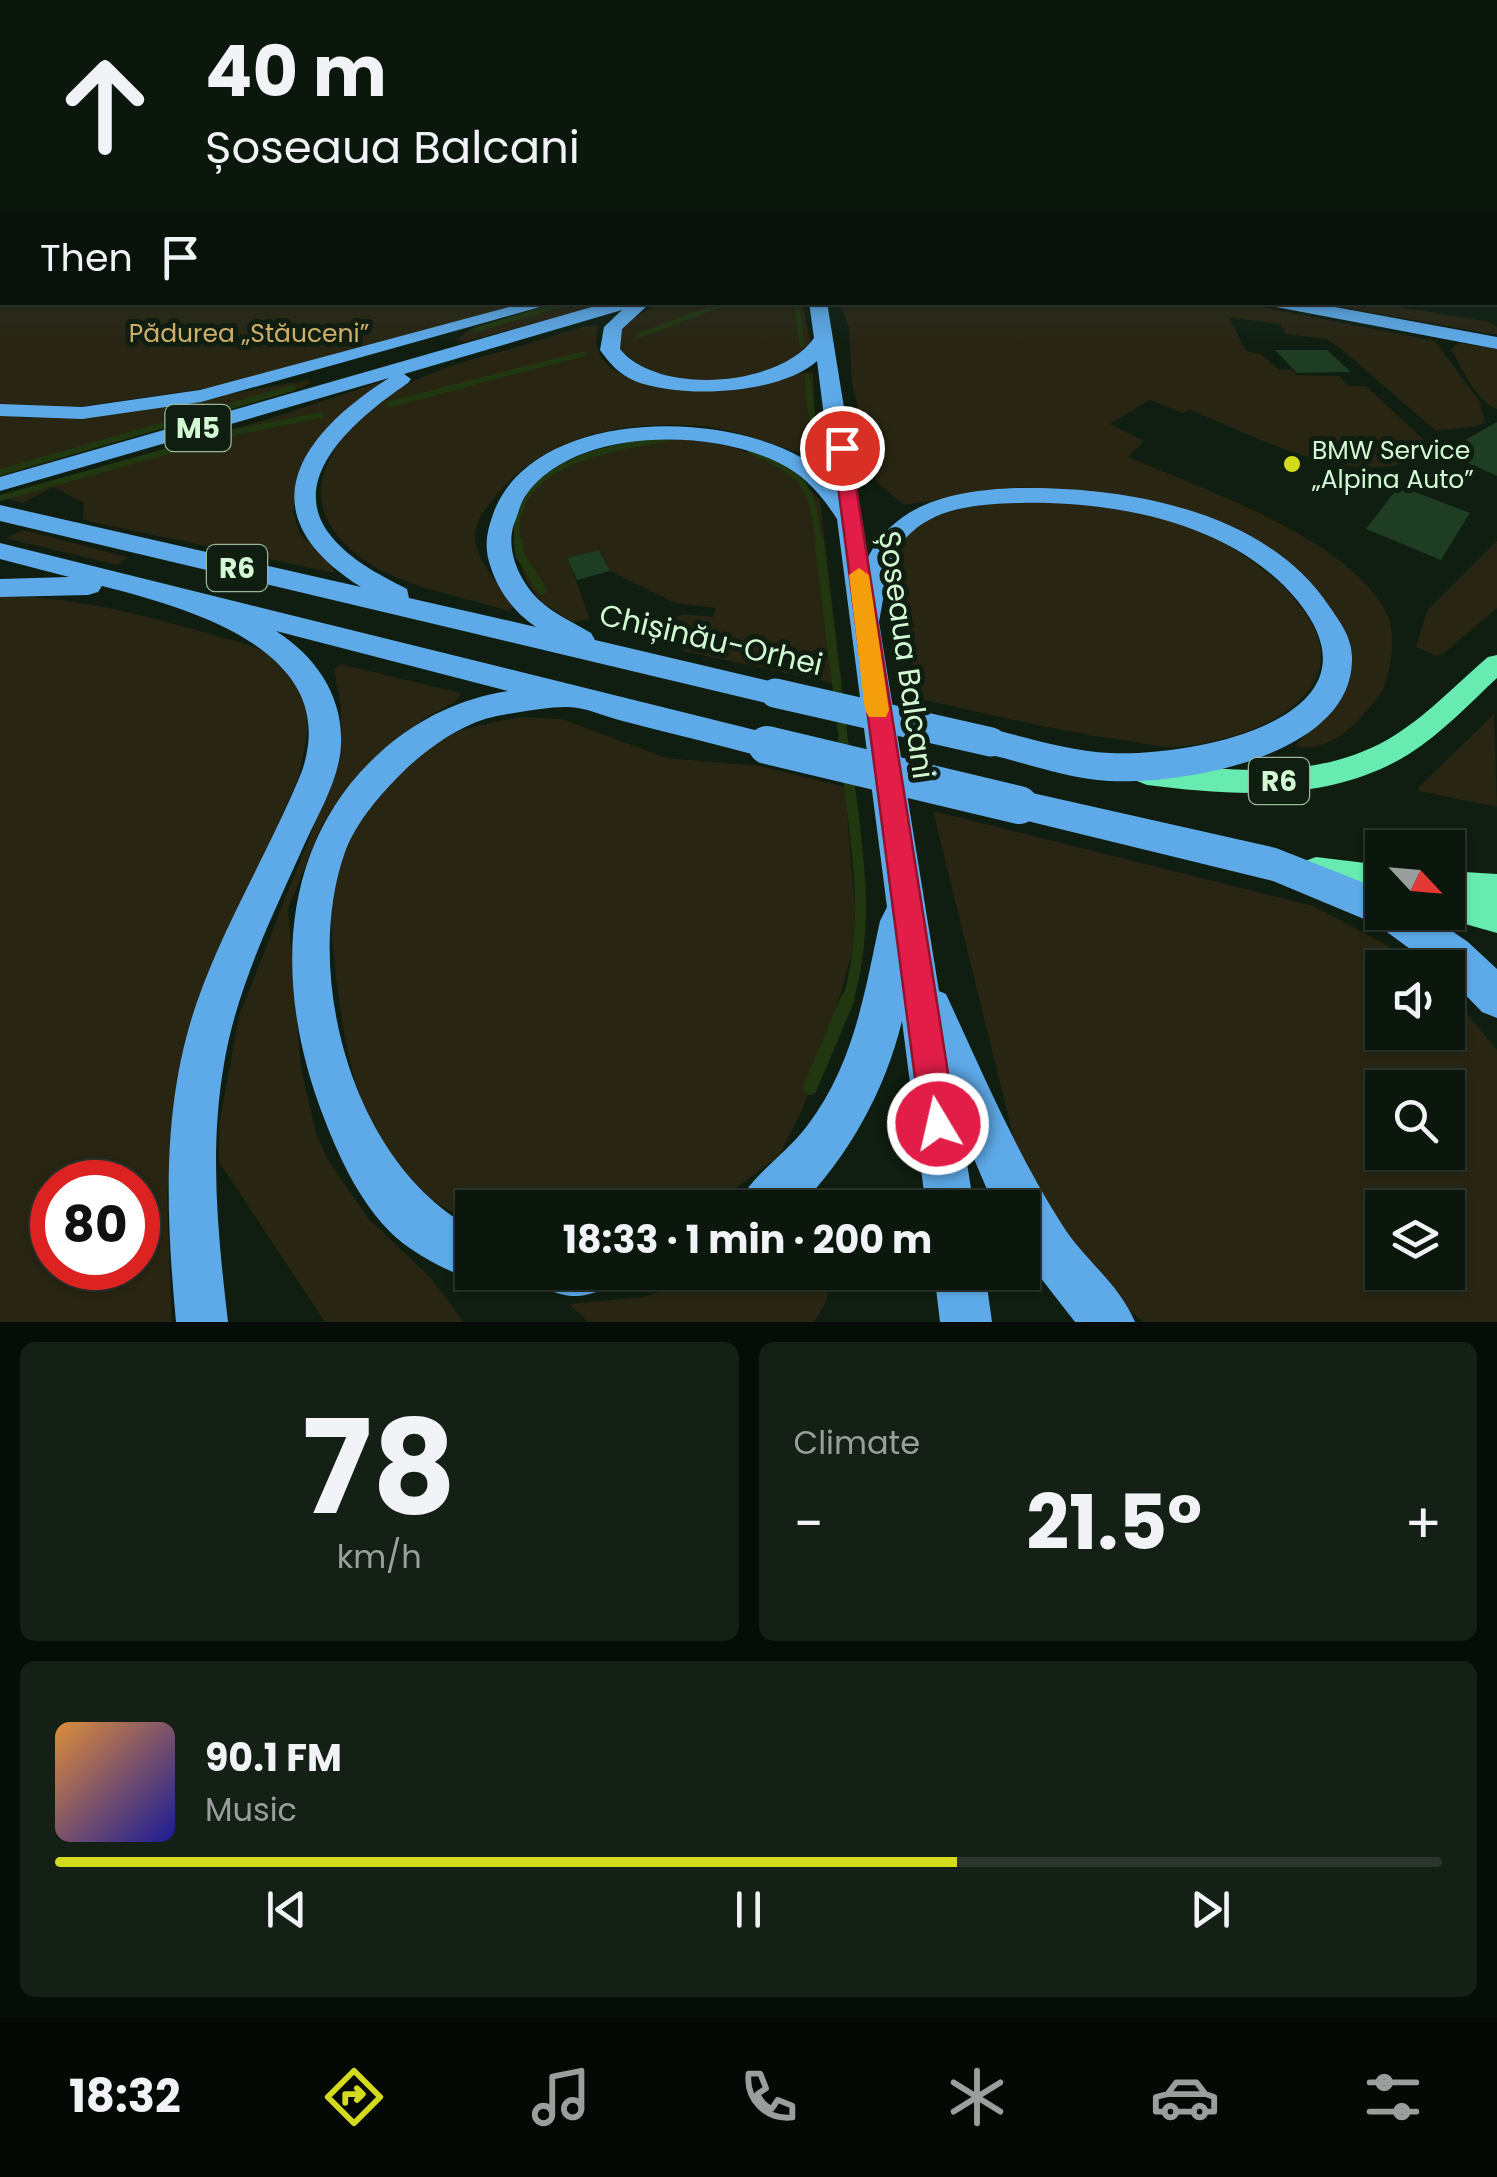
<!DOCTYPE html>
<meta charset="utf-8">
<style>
:root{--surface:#0b160d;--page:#141f16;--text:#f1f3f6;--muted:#9a9f9d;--line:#2b352e;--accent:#d4da1d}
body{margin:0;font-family:Poppins,sans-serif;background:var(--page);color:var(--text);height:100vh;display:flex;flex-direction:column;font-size:38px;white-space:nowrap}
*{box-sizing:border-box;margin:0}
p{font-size:32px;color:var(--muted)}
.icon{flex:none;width:55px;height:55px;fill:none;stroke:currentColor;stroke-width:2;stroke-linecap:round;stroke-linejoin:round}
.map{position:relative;height:1322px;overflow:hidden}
.panel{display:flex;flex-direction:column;gap:20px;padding:20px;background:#060c07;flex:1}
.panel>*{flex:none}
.guide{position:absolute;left:0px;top:0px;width:1498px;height:305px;box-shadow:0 2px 8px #0004,0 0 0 2px var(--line);background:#0b160d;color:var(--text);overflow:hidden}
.needle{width:65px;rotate:116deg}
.tools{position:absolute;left:1365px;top:830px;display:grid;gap:20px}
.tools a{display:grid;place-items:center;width:100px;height:100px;border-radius:0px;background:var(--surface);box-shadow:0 2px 8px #0004,0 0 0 2px var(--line);font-size:50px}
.speed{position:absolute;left:30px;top:1160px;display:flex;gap:20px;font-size:50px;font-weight:700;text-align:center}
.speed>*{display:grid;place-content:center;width:130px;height:130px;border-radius:50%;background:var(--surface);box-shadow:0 2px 8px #0004,0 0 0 2px var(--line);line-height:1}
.speed .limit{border:15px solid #d22;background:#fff;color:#111}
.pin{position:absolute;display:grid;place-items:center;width:85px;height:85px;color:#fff;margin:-42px;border:5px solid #fff;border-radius:50%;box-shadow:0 2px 10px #0007}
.me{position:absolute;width:110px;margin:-55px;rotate:351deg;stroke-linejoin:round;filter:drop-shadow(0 0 8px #0008)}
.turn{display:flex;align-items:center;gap:35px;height:210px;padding:0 40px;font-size:45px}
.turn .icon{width:130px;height:130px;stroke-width:2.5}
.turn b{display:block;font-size:70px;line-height:85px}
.then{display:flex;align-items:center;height:95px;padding:0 40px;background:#0003;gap:20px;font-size:38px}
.big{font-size:75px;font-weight:700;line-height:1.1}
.panel .card{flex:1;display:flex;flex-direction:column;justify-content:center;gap:15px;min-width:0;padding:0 35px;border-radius:15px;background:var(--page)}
.panel .dial{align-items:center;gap:0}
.dial b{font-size:130px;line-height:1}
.song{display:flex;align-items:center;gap:30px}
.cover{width:120px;height:120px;border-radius:15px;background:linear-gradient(135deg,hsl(30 70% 55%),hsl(240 70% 35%))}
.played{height:10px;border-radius:5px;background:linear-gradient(90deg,var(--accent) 65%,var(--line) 65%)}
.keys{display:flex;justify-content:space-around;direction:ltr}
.heat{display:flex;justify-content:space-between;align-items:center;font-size:55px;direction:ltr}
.panel .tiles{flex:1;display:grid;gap:20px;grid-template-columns:1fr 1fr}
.card:last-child{grid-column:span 2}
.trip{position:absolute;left:455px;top:1190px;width:585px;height:100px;border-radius:0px;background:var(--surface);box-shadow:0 2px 8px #0004,0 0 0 2px var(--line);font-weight:700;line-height:100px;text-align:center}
.tab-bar{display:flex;height:160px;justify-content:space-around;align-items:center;background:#040905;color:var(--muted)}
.tab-bar .icon{width:70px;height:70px}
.tab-bar .selected{color:var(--accent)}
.tab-bar b{font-size:45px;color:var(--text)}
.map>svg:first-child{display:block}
.green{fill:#282513;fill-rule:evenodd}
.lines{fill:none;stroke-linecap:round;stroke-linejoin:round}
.stream-far4{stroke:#21370f;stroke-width:5}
.stream-far3{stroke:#21370f;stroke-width:6}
.stream-far2{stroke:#21370f;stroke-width:9}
.stream-far1{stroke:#21370f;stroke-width:11}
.stream{stroke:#21370f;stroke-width:14}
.building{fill:#1e3d22}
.major{fill:#68ebb1;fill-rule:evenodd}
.highway{fill:#5eaae9;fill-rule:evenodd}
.highway-bridge-far1{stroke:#5eaae9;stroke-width:29}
.highway-bridge{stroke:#5eaae9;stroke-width:38}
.route{fill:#e11d48;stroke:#92132f;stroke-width:2.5}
.slow{fill:#f59e0b}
.poi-dot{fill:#d4da1d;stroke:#0f1e11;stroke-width:4}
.labels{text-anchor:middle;stroke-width:10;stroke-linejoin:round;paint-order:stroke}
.far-park-label{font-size:25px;fill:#cfae69;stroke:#0f1e11}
.far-poi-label{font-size:25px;fill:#d3f9d4;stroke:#0f1e11;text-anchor:start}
.shield{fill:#0f1e11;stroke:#98b79a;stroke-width:2.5}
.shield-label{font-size:28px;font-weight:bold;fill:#d3f9d4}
.street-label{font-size:30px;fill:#d3f9d4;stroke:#0f1e11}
</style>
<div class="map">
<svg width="1497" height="1322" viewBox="0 0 1497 1322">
<rect width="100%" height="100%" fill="#0f1e11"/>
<!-- green -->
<path class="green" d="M0 159 2 302 536 303 210 388 48 411 0 404Z
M802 302 811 344C765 389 663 397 618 347L621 325 661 303Z
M563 303H607L465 342 456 340 474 327Z
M840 303H1241L1435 341 1480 402 1485 422 1477 426 1436 431 1340 348 1326 339 1286 334 1280 324 1229 317 1246 351 1261 354 1279 370 1291 369 1296 375 1339 376 1349 386H1366L1423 439 1403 464C1331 480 1256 436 1190 410L1183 413 1150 400 1110 424 1144 441 1128 457C1202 489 1358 541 1389 619 1395 633 1391 673 1384 687 1379 697 1369 708 1361 717 1347 735 1317 753 1295 746L1334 706 1328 605 1193 513 1157 502 1117 494 1020 487 904 505 876 481 852 384 849 328Z
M1320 303H1377L1489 322 1497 327V335Z
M597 325C598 332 595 340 597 347 618 414 766 368 813 373L817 451 809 456C772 445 738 429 699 426 623 420 539 437 492 501 484 510 476 521 475 534 474 561 501 586 515 606L508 611C451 592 378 586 337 535 290 477 358 411 408 384 445 364 490 355 531 343 552 337 575 327 597 325Z
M1459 343 1497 349V409C1476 402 1462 368 1451 349Z
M308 380 311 383 303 387 0 476V414L25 418 117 414Z
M380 382 383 384 298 484 293 512 300 534 329 561 335 573 92 522 83 519 84 503 53 487 23 503 0 497 275 417Z
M667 439C726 441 780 454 820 500L842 685 683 651C671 640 668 633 674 618L684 614 713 617 716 608 675 603 610 571 599 550 568 559 590 619 574 622C542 606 525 591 519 554 503 463 597 445 667 439Z
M1008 501C1077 502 1146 504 1209 535 1247 553 1312 601 1320 645 1332 713 1225 745 1174 747 1157 747 1138 742 1121 740 1053 731 986 713 919 699L890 569C897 515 965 507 1008 501Z
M23 530 120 555 128 557 117 565 5 538Z
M1497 541V608L1443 654 1436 656 1416 647 1427 611Z
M0 596C71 596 137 613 206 633 230 640 257 645 278 660 286 667 297 681 302 691 314 716 304 749 299 775L178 1078 167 1194 172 1322H0ZM52 1182H138V1268H52Z
M340 664 461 693 455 702 425 718 383 750 339 799 323 823 288 909 301 1069 316 1133 328 1160 368 1218 430 1277 464 1322H325L219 1162V1125L239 1016 326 795 340 745 341 707 334 669Z
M1494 714 1497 807 1419 791V787Z
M521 717 561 719 667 758 760 766 845 787 855 907 853 949 827 1042 803 1108 779 1156 710 1208H472V1222C368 1176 348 1078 336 976 332 941 327 903 336 869 350 818 401 761 447 737 469 725 497 722 521 717Z
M933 811 1313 906 1383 943 1419 967 1382 968V1032H1448V991L1497 1050V1322H1143L1103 1286 1057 1221 1017 1152ZM1382 1088H1448V1152H1382ZM1382 1208H1448V1272H1382Z
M717 1273H833L825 1304 814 1322H588L569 1304 644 1297Z"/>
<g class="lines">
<!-- stream-far4 -->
<path class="stream-far4" d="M797 306 802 345
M475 330 568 302
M637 336 728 302
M807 376 808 384
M465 384 583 354"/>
<!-- stream-far3 -->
<path class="stream-far3" d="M390 404 475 382
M807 449 812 419 808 382
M751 451C806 475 812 485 819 544
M0 472 293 388
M0 498 236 432 321 415
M518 544C504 465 609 447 666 439"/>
<!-- stream-far2 -->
<path class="stream-far2" d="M518 541 520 555 542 590
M819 541 844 745"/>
<!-- stream-far1 -->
<path class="stream-far1" d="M843 742 845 755
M848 1000C870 924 858 852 848 775"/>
<!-- stream -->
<path class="stream" d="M810 1088 848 998"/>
</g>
<!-- building -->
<path class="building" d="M1275 350H1327L1351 372 1297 373Z
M1497 422V476L1444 452Z
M1399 486 1470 513 1441 560 1366 529Z
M599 550 610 571 577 580 567 558Z"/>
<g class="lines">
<!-- major -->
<path class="major" d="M1497 655V678C1469 704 1442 733 1409 754 1330 803 1236 796 1147 785L1137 781 1133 773 1137 765 1147 761C1227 771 1314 781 1387 740 1425 718 1455 685 1488 657Z
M1316 857 1382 865V893L1305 881 1300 871 1305 861Z
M1448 871 1497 874V933L1437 916 1435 912H1448Z"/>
<!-- highway -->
<path class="highway" d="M528 302H558L201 402 82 419 0 416V404L82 407 200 390Z
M609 302 648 305 622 329 620 349C658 396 780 387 814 338L809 302H827L868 557C897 501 958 490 1017 488 1125 486 1265 510 1329 606 1341 623 1353 639 1352 661 1350 757 1181 785 1109 781 1069 779 1030 764 991 755L979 751 975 742 979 733 991 729C1030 738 1069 751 1110 753 1189 757 1395 720 1297 600 1232 522 1115 501 1020 503 984 504 940 506 912 532 887 553 885 593 879 622L939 991 946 994C982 1072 1015 1150 1061 1223 1083 1259 1119 1283 1135 1322H1075L1022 1254V1208H995L962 1131 974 1208H926L902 1021C885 1091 849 1156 798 1208H736C748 1178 787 1153 807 1126 854 1064 864 995 880 921L887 907 837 519C826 502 813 485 796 473 731 427 576 423 526 495 520 503 518 515 514 524 505 550 520 582 539 600 554 614 574 623 591 633L595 640 786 685 791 693 786 701 775 705 0 521V505L361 587C246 515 296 437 389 378L0 491V477ZM622 310 604 327 600 350C610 364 619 374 635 381 680 399 779 395 817 361L832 480C759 407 540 401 495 509 487 530 483 546 491 568 499 592 515 613 536 627L409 598 407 589C380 575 350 560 331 536 282 476 364 413 408 383L411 379 404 374Z
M1268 302H1308L1497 337V349L1276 307Z
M0 543 779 736 783 745 779 754 767 758C718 745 669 733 619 720 604 716 584 707 568 707 551 706 503 714 485 719 457 728 430 747 408 767 384 790 357 820 345 852 301 976 354 1165 472 1228V1272L490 1273 472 1280C451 1272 430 1262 411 1249 368 1220 342 1165 324 1118 274 990 275 843 385 748 420 718 462 698 508 691L276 631C315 656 343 695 341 744 340 777 319 813 305 843 273 915 237 986 224 1064 209 1150 218 1237 228 1322H176C166 1215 161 1105 197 1002 225 922 270 850 302 771 343 650 188 608 102 586L98 592 88 595 0 597V579L69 577 0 559Z
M1019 790 1276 848 1382 890V912H1424L1468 942 1497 969V1018L1482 1012 1448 977V968H1436L1376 924 1273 881 1007 816 1002 805 1007 794Z
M542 1272H608L601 1290C581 1298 569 1298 549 1290Z
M934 1272H985L992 1322H940Z"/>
<!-- highway-bridge-far1 -->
<path class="highway-bridge-far1" d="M775 693 991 742"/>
<!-- highway-bridge -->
<path class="highway-bridge" d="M767 745 1019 805"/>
</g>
<!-- sky -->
<linearGradient id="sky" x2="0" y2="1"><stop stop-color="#081009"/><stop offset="0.46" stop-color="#314143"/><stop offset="1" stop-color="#314143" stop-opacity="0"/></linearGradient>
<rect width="1497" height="344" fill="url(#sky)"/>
<!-- route -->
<path class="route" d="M842 443 850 448 956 1124 951 1136 938 1141 926 1136 921 1124 833 448Z"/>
<!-- slow -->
<path class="slow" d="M859 568 869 575 889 710 886 717H869L865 710 849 575Z"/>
<!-- markers -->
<circle class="poi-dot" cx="1292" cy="464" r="10"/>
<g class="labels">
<!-- far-park labels -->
<g class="far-park-label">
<text x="249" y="342">Pădurea „Stăuceni”</text>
</g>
<!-- far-poi labels -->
<g class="far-poi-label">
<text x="1312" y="459">BMW Service<tspan x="1312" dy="29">„Alpina Auto”</tspan></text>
</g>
<!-- shield labels -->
<g class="shield">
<rect x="165.5" y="405" width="65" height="46" rx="8"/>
<rect x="207" y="545" width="60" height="46" rx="8"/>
<rect x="1249" y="758" width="60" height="46" rx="8"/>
</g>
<g class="shield-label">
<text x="198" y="438">M5</text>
<text x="237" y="578">R6</text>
<text x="1279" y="791">R6</text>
</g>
<!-- street labels -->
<g class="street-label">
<text transform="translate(711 640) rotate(13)" y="10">Chișinău-Orhei</text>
<text transform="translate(906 655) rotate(82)" y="10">Șoseaua Balcani</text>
</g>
</g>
</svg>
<div class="tools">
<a><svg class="needle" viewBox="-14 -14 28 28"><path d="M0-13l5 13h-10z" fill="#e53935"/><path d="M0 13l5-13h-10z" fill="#9a9f9d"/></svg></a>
<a><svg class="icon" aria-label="sound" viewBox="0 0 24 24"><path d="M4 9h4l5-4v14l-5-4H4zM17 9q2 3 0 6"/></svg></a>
<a><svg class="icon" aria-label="search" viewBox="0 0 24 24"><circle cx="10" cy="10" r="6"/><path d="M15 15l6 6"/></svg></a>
<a><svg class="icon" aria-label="layers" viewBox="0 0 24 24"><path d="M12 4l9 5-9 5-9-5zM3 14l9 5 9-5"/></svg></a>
</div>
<div class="speed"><div class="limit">80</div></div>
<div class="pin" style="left:842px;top:448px;background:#d93025"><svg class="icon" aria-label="arrive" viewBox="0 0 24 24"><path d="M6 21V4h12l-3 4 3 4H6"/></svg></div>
<svg class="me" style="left:938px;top:1124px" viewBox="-20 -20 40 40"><circle r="17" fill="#e11d48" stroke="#fff" stroke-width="3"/><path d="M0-11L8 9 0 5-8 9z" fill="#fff"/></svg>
<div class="trip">18:33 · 1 min · 200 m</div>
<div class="guide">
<div class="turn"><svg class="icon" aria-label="ahead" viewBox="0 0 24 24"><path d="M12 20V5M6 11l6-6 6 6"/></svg><div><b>40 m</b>Șoseaua Balcani</div></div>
<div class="then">Then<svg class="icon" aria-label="arrive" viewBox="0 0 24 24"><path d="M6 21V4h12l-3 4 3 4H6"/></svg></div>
</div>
</div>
<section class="panel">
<div class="tiles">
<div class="card dial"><b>78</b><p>km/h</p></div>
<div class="card"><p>Climate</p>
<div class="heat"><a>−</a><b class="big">21.5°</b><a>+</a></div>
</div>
<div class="card">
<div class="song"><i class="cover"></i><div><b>90.1 FM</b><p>Music</p></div></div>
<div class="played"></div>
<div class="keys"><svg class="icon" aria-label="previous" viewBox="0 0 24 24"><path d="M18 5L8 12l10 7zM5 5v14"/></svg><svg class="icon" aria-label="pause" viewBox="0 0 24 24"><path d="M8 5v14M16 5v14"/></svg><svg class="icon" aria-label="next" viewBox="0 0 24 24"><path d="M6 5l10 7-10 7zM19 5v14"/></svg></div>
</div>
</div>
</section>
<nav class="tab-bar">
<b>18:32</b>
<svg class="icon selected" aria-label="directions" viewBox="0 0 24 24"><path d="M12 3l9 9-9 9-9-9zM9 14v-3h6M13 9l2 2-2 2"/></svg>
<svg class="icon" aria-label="music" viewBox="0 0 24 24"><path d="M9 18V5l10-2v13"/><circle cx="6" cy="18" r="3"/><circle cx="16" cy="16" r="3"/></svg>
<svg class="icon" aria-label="phone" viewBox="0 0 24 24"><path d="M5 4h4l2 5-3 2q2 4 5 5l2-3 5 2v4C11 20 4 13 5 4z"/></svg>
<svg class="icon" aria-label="climate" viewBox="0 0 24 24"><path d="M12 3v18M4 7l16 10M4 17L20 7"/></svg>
<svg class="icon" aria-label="car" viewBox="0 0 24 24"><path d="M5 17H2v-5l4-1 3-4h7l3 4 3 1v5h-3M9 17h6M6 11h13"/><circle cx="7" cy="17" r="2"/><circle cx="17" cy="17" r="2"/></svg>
<svg class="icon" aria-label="filters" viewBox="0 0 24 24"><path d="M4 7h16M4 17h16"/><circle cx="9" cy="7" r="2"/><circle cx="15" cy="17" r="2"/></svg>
</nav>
